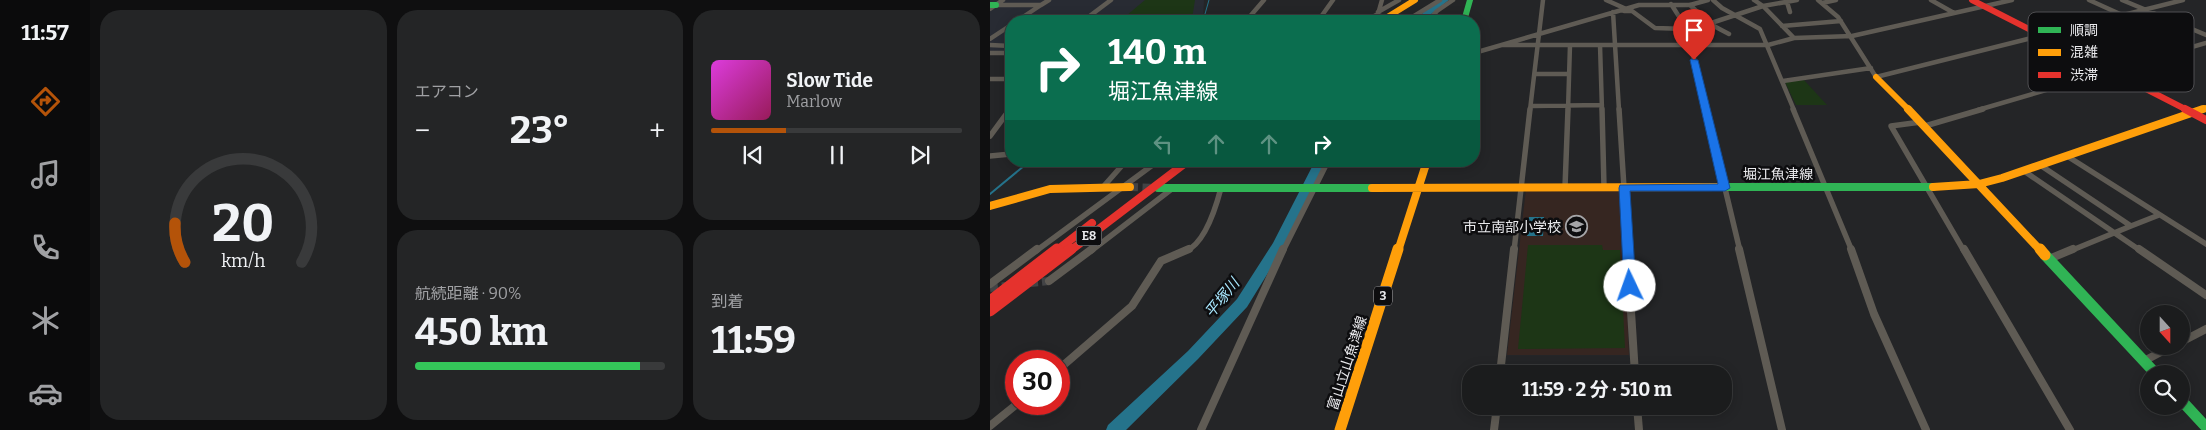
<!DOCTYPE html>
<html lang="ja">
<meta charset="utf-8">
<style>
:root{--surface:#1b1c1d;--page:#242526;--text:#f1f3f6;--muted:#a0a1a4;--line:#393a3b;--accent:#b45309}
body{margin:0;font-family:Bitter,"Noto Sans JP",serif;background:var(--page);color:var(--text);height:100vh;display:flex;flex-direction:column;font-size:19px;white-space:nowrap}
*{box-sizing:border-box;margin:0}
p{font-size:16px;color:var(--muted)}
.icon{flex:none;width:28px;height:28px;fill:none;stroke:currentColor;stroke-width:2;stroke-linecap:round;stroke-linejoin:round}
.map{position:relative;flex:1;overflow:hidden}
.panel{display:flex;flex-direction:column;gap:10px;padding:10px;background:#0f0f10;width:900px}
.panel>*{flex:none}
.top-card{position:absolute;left:15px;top:15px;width:475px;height:152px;border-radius:20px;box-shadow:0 2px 12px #0003,0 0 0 1px var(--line);background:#0b6e4f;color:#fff;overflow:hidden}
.needle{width:32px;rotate:159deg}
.tools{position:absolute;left:1150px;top:305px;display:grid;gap:10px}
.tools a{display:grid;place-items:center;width:50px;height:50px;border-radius:50%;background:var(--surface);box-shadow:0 2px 12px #0003,0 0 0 1px var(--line);font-size:25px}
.speed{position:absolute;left:15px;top:350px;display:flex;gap:10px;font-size:25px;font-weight:700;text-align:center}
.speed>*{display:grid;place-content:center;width:65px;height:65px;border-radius:50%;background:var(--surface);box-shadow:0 2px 12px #0003,0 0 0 1px var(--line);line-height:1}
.speed .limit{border:8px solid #d22;background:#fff;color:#111}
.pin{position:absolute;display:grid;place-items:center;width:42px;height:42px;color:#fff;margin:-51px -21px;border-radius:50% 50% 50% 0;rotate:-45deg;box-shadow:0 0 5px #0007}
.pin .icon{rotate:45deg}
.me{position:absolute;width:55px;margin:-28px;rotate:357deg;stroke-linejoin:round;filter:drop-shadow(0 0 4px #0008)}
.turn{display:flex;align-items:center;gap:18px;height:105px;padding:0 20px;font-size:22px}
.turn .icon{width:65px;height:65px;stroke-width:2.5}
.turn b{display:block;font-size:35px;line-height:42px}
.lanes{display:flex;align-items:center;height:48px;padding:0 20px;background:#0003;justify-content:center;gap:25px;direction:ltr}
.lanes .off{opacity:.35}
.big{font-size:38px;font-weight:700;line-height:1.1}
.panel .tile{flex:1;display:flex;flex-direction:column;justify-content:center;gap:8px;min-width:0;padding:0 18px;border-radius:20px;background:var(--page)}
.panel .dial{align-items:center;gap:0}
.dial svg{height:130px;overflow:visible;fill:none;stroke:var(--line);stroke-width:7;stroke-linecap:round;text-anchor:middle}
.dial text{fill:var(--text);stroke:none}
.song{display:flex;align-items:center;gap:15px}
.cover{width:60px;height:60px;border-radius:8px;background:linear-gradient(135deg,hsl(300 70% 55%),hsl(330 70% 35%))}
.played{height:5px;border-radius:2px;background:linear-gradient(90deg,var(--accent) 30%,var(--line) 30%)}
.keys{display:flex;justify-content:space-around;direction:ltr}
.heat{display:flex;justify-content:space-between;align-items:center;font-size:28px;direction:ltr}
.charge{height:8px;border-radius:4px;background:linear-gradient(90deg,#34c759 90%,var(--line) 0)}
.panel .tiles{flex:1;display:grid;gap:10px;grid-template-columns:repeat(3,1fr)}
.tile:first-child{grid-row:span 2}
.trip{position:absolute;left:472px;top:365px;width:270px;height:50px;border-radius:20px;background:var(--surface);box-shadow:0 2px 12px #0003,0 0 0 1px var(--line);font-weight:700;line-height:50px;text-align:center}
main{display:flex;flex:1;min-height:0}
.dock{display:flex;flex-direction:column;width:90px;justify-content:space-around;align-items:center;background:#0b0b0c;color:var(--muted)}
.dock .icon{width:35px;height:35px}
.dock .selected{color:var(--accent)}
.dock b{font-size:22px;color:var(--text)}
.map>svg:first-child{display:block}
.built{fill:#282b33}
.education{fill:#362621}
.green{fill:#1d3616}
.water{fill:#25738b}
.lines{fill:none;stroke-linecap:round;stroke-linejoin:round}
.stream-far1{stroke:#25738b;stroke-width:1}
.stream{stroke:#25738b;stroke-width:2}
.river{fill:#25738b;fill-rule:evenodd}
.street-tunnel-far1{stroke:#424345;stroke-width:4.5;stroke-dasharray:4.5 2.5;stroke-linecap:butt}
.street-tunnel{stroke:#424345;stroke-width:8;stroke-dasharray:8 4;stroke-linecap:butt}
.secondary-tunnel{stroke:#424345;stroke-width:8;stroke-dasharray:8 4.5;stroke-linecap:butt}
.street-far2{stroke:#5f5b54;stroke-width:4.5}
.street-far1{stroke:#5f5b54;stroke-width:5.5}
.street{stroke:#5f5b54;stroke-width:8}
.fast-far2{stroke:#30b455;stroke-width:6}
.fast-far1{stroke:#30b455;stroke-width:8}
.fast{stroke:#30b455;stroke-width:11}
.slow-far2{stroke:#ff9f0a;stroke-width:6}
.slow-far1{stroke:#ff9f0a;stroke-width:8}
.slow{stroke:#ff9f0a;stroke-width:11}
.jam-far2{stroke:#e5322d;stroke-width:6}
.jam-far1{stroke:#e5322d;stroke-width:8}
.jam{stroke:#e5322d;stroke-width:11}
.route{fill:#1a73e8;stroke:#114b97}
.labels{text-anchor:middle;stroke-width:5;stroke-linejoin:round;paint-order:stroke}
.shield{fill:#0d0d0f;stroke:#a8a8aa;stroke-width:1}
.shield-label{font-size:12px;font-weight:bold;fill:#eaeaed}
.street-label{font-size:14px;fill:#eaeaed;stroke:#0d0d0f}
.poi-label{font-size:14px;fill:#eaeaed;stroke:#0d0d0f;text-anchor:end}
.water-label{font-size:15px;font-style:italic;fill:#a9e8ff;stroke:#0d0d0f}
.key{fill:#0d0d0f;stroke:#4f4f52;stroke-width:1}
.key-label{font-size:14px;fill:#eaeaed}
</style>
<main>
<nav class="dock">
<b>11:57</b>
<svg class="icon selected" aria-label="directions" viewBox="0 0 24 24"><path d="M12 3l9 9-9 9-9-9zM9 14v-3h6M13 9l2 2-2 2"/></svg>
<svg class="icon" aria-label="music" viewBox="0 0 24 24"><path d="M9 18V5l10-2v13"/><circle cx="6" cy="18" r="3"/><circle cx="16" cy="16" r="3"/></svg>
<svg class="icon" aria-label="phone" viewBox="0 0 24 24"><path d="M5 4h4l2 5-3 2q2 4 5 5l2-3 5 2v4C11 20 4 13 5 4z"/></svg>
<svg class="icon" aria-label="climate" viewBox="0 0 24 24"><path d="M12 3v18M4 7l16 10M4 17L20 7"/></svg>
<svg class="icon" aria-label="car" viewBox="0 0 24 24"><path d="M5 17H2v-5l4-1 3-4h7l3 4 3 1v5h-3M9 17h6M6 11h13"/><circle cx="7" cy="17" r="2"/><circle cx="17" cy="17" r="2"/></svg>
</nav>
<section class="panel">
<div class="tiles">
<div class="tile dial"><svg viewBox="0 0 100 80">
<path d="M14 69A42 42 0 1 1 86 69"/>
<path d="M14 69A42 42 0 0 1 8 45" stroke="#b45309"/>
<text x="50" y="56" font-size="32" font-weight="700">20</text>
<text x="50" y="72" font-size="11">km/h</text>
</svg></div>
<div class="tile"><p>エアコン</p>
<div class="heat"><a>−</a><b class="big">23°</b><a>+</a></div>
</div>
<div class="tile">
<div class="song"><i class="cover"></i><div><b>Slow Tide</b><p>Marlow</p></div></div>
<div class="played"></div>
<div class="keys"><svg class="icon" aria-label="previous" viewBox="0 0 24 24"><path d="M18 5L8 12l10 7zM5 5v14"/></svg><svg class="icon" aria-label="pause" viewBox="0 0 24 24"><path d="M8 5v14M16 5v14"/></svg><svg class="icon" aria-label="next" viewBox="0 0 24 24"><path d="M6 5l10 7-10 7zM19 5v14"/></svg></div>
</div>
<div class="tile"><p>航続距離 · 90%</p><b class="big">450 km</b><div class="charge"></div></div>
<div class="tile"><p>到着</p><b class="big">11:59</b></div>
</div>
</section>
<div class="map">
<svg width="1216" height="430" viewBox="0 0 1216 430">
<rect width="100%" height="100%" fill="#242527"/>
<!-- built -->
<path class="built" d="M0 0H214L213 18 209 21H21V51H0Z"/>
<!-- education -->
<path class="education" d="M536 189 632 190 639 355H517Z"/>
<!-- green -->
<path class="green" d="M155 0H205L202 19 201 21H130Z
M814 80 837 105H806L795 82Z
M538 245H612L613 250H630L635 348 528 349Z"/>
<!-- water -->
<path class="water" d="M539 217H554L553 236H537Z"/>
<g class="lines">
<!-- stream-far1 -->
<path class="stream-far1" d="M213 21 219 0"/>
<!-- stream -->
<path class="stream" d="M0 194 40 161"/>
<!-- river -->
<path class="river" d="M450 0H459L440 15 435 21H427L434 11Z
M325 161H337L296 244 257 307 208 359 136 430H116L118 425 198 351 247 299 283 243Z"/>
<!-- street-tunnel-far1 -->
<path class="street-tunnel-far1" d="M389 15 403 21"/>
<!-- street-tunnel -->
<path class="street-tunnel" d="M40 283 59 281
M0 288 16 286"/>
<!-- secondary-tunnel -->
<path class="secondary-tunnel" d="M140 187 165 188"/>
<!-- street-far2 -->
<path class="street-far2" d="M616 0 634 8
M723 0 732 8 770 29 804 110
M764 0 773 6 804 38
M828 0 848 17 886 77 1193 0
M941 0 964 13
M1099 0 1130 14
M1132 0 1216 35
M797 2 800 12
M832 3 846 0
M681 4 697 29
M6 5H51L59 0
M700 5 720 24 739 34
M0 9 13 0
M634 11H642L665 28 697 29
M388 12 409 0
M623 12 629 110
M27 21 51 5
M93 21 121 0
M256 21 274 0
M328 21 343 0
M375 21 388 14 392 0
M416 21 450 0
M438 21 447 11 463 0
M792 26 851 21
M0 39 21 25
M0 45 21 46
M512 45H778L804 38 862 36 1022 0
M610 45 612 110
M0 53H21
M484 53 649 5H700L718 0
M546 74H579
M0 79H21
M793 81 881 68
M542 106 612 105
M19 110 21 108
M540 110 553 0
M578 110 580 45
M716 110 697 29 706 28 773 6 807 0
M988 110 1216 43"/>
<!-- street-far1 -->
<path class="street-far1" d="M612 109 614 187
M629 109 638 251
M716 109 750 251
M803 109 862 251
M931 122 901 126 974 251
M935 126 993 109
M0 136 20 109
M0 156 21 154
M1077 156 1216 244
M1050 165 1141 226 1169 215
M1034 171 1151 251
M113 187 136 161
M575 187 578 109
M46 251 168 161
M101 251 183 188
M196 251C215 243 226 207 231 188
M293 251 338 161
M524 251 540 109
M1080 251 1141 226"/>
<!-- street -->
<path class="street" d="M637 249 645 374
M749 249 792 430
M861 249 884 314 936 430
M974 249 1080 430
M1149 249 1216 295
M1059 259 1083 249
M59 281 102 249
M0 284 47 249
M1191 342 1216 329
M1154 361 1182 346
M69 369 142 306 171 261 199 249
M510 374 524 249
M647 406 649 430
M0 426 27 404
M211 430 293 249
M504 430 507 406"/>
<!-- fast-far2 -->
<path class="fast-far2" d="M0 5H6
M474 21 480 0"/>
<!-- fast-far1 -->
<path class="fast-far1" d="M733 187H943
M168 188H382"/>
<!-- fast -->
<path class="fast" d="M1055 255 1166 374
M1191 400 1216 427"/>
<!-- slow-far2 -->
<path class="slow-far2" d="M391 21 425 0
M886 77 919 110
M1210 110 1216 108"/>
<!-- slow-far1 -->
<path class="slow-far1" d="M918 109 1051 251
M943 187 989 184 1012 178 1213 109
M382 188 733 187
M0 206 60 189 140 187
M408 251 437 161"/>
<!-- slow -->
<path class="slow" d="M1050 249 1055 255
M350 430 408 249"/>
<!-- jam-far2 -->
<path class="jam-far2" d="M982 0 1197 110"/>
<!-- jam-far1 -->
<path class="jam-far1" d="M1195 109 1216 120
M66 251 102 223
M80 251 198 161"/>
<!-- jam -->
<path class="jam" d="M0 301 67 249
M0 311 81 249"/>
</g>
<!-- route -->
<path class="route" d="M701 59 708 60 740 188 735 191H640L646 286 644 290H635L634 286 629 188 630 185 728 184 700 60Z"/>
<!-- icons -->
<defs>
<symbol id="school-ring" viewBox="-11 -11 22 22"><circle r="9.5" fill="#0d0d0f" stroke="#a5a5a8" stroke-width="1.5"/><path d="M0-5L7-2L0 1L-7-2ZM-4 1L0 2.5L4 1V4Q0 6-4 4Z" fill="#a5a5a8"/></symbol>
</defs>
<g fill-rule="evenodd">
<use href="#school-ring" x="574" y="214" width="25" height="25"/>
</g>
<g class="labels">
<!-- shield labels -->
<g class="shield">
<rect x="86.5" y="226.5" width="25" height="19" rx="4"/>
<rect x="384" y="286.5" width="18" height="19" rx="4"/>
</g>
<g class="shield-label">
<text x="99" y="240">E8</text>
<text x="393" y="300">3</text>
</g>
<!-- street labels -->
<g class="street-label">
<text x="788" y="179">堀江魚津線</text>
<text transform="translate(357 363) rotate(-72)" y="5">富山立山魚津線</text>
</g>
<!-- poi labels -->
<g class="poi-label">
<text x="571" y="232">市立南部小学校</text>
</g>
<!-- water labels -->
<g class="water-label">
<text transform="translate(232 298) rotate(-51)" y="5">平塚川</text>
</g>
</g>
<!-- legend -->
<rect x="1038" y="12" width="166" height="80" rx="8" class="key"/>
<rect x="1048" y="27" width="23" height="6" fill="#30b455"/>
<rect x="1048" y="49" width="23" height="7" fill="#ff9f0a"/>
<rect x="1048" y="72" width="23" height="6" fill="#e5322d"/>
<g class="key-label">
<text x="1080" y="35">順調</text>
<text x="1080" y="57">混雑</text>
<text x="1080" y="80">渋滞</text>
</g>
</svg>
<div class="tools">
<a><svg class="needle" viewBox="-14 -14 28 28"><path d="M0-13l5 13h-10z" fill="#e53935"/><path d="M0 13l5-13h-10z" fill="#a0a1a4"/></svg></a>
<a><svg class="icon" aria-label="search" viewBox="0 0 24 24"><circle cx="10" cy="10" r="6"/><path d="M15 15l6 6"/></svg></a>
</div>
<div class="speed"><div class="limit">30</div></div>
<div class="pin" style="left:704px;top:60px;background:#d93025"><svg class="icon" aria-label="arrive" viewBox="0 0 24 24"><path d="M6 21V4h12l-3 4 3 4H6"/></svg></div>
<svg class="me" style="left:640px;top:286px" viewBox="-20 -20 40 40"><circle r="19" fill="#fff"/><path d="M0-13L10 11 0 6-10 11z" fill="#1a73e8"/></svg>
<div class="trip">11:59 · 2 分 · 510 m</div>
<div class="top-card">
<div class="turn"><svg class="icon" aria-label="right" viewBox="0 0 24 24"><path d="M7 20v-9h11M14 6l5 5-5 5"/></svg><div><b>140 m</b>堀江魚津線</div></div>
<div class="lanes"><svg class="icon off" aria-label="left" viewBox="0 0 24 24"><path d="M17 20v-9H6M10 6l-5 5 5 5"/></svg><svg class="icon off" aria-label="ahead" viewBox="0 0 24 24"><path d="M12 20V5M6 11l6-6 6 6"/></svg><svg class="icon off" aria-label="ahead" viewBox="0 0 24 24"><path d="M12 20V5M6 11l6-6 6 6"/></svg><svg class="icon" aria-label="right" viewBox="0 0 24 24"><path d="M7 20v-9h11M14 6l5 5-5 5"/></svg></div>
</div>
</div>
</main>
